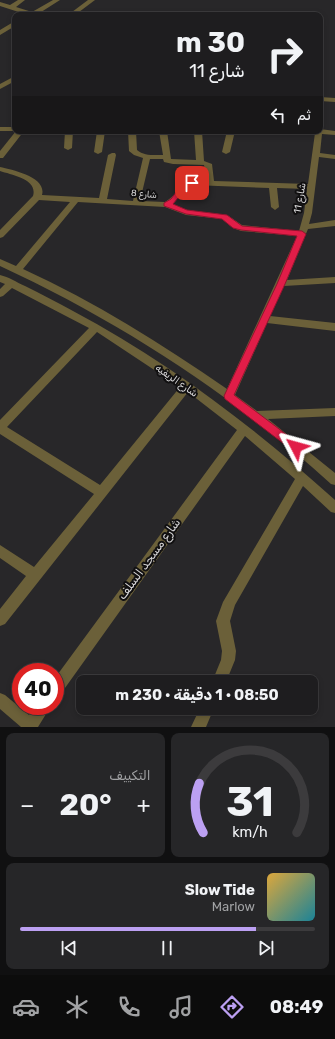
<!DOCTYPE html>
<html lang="ar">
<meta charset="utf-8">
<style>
:root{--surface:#1e1d1f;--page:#262628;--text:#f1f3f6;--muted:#a1a2a4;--line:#3c3b3d;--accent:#bca0f2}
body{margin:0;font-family:Rubik,"Noto Naskh Arabic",sans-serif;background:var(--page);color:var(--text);direction:rtl;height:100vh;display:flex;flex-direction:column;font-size:15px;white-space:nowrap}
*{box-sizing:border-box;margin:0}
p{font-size:13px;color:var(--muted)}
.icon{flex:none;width:22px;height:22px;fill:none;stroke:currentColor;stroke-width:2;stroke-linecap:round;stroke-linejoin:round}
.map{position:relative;height:727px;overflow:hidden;direction:ltr}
.drawer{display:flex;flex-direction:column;gap:6px;padding:6px;background:#101011;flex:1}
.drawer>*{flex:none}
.guide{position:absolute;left:12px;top:12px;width:311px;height:122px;border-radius:8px;box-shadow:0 2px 6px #0003,0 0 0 1px var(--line);direction:rtl;background:#1e1d1f;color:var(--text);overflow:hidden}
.speed{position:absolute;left:12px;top:663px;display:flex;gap:8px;font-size:20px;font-weight:700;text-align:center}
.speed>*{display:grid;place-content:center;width:52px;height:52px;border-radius:50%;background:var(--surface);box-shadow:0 2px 6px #0003,0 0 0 1px var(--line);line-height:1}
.speed .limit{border:6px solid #d22;background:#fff;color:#111}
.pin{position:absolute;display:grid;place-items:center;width:34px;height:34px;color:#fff;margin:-17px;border-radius:8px;box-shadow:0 2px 6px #0006}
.me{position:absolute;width:44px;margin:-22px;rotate:309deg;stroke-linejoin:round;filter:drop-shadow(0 0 3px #0008)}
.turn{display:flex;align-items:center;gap:14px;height:84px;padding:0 12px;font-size:18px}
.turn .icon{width:52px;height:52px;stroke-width:2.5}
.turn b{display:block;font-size:28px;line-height:34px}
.then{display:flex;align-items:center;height:38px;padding:0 12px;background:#0003;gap:8px;font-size:15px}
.big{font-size:30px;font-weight:700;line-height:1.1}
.drawer .tile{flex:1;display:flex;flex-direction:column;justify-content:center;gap:6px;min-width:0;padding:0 14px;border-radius:8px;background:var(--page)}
.drawer .dial{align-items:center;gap:0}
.dial svg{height:104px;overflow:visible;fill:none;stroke:var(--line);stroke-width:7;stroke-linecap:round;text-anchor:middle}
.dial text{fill:var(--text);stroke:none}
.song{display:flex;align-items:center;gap:12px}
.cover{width:48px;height:48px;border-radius:6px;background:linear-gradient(135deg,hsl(40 70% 55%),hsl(190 70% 35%))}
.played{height:4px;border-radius:2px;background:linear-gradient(90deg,var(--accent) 80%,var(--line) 80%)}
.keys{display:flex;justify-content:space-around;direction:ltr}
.heat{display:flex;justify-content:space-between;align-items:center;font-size:22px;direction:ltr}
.drawer .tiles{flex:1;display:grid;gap:6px;grid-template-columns:1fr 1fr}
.tile:last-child{grid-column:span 2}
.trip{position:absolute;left:76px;top:675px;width:242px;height:40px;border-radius:8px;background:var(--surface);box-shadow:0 2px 6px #0003,0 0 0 1px var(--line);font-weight:700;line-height:40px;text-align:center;direction:rtl}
.tabs{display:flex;height:64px;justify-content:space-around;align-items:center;background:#0c0c0c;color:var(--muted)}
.tabs .icon{width:28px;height:28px}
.tabs .current{color:var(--accent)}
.tabs b{font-size:18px;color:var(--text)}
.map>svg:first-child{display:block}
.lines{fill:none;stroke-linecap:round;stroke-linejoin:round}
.minor{fill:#6b6039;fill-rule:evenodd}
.route{fill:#e11d48;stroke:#92132f}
.labels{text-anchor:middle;stroke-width:4;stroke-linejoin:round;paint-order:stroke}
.far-street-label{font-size:9px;fill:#d8d7d8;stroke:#111011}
.street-label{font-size:10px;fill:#d8d7d8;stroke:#111011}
.near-street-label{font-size:12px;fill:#d8d7d8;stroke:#111011}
</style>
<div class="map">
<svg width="335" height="727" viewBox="0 0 335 727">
<rect width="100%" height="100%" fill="#282729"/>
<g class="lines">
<!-- minor -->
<path class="minor" d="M18 0H25L16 7 32 12 53 0H60L38 14 40 15H28L0 6V2L10 5Z
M88 0H95L75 15H68Z
M15 21V26L0 35V30Z
M15 76V81L0 89V84Z
M320 97 335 98V102L320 101Z
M0 127H15L16 131H0Z
M320 129 335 131V135L322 134 320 153 335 155V159L319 157 312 213 309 224 335 220V226L308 229 287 280 335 277V283L284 286 270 316 335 323V331L267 323 235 395 257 411 335 408V416L268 419 335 473V485L331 484C233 395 119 321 0 266V259L16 266 70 202 39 200 3 237 0 238V230L33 196C38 179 12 175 0 171V167C13 170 47 177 42 195L99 198 108 155 112 153H115L116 155 107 199 133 201 143 158 134 155 129 151 128 131H136L137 150C144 156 153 155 163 155L159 131H167L171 159 196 160 194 131H202L204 161 212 164 214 181 308 184 315 133 310 131H320ZM150 159H163L164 162 173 164 204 165 207 181C175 180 186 188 165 202L140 201ZM193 185 269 188 271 207 275 210 279 207 277 188 307 189 304 213 299 231 242 225 227 215 187 210 172 204 186 189ZM78 202 165 207 186 215 222 219 233 228 241 231 297 236 227 389C162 344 95 302 23 269Z
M16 131H24L3 158H0V151Z
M65 131H73L72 148 68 150 64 148Z
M97 131H105L102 152 98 154 94 152Z
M227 131H235L230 152 226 154 222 152Z
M0 275C9 277 16 282 25 286 41 294 57 302 73 311 169 362 255 428 335 500V513L331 512 303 486 235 605 230 621 236 651 235 660 226 682H212L221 660 222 651 216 621 223 602 295 479 245 436 60 695 55 697V678L237 430 188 392 5 624 0 626V609L26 576 0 558V545L34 567 94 494 0 434V420L89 328 12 288 3 296 0 297V289L5 284 0 282ZM97 332 180 387 100 485 7 427Z
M0 693 5 695 29 715 35 706H51L38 727H21L0 709Z
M200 708H214L206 727H191Z"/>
</g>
<!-- route -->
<path class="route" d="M192 181 194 182V185L187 187 173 204 187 210 227 215 242 226 302 231 306 234 285 284 234 395 299 444 301 447 299 450 296 451 292 450 225 399 224 396 277 284 297 236 241 230 233 228 222 219 186 214 164 206V203L171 199 182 184Z"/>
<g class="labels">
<!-- far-street labels -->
<g class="far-street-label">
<text transform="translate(144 194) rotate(5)" y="3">شارع 8</text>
</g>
<!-- street labels -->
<g class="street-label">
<text transform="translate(299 198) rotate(-80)" y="4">شارع 11</text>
<text transform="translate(177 380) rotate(35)" y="4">شارع الريفيه</text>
</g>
<!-- near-street labels -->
<g class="near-street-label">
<text transform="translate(149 559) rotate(-54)" y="4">شارع مسجد السلف</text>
</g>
</g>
</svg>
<div class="speed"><div class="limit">40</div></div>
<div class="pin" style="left:192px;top:183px;background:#d93025"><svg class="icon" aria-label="arrive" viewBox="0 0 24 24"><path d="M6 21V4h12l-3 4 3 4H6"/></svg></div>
<svg class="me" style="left:296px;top:447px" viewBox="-20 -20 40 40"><path d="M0-17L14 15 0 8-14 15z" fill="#e11d48" stroke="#fff" stroke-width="4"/></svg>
<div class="trip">08:50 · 1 دقيقة · 230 m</div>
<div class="guide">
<div class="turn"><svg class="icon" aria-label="right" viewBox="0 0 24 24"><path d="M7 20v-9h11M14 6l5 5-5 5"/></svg><div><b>30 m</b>شارع 11</div></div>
<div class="then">ثم<svg class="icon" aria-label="left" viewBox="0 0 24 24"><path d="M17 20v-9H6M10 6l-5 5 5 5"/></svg></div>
</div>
</div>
<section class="drawer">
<div class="tiles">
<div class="tile dial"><svg viewBox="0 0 100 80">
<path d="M14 69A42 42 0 1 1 86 69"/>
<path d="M14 69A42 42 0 0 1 11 31" stroke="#bca0f2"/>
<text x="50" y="56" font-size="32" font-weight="700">31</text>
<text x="50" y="72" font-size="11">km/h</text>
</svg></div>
<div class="tile"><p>التكييف</p>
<div class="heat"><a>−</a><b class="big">20°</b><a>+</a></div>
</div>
<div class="tile">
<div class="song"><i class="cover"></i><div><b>Slow Tide</b><p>Marlow</p></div></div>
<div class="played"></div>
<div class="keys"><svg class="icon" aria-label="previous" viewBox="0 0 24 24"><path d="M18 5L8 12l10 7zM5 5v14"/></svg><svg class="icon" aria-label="pause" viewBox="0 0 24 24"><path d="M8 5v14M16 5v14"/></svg><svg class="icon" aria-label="next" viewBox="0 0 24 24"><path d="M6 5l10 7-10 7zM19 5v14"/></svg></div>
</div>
</div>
</section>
<nav class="tabs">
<b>08:49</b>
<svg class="icon current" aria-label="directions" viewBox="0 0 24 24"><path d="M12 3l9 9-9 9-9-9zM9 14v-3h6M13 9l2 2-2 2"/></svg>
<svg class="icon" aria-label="music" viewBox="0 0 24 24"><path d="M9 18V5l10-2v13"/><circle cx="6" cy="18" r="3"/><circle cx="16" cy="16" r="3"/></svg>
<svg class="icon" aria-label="phone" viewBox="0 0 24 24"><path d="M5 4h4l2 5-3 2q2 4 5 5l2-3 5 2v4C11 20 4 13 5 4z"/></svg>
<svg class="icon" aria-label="climate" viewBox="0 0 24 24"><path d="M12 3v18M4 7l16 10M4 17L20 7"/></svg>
<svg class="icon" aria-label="car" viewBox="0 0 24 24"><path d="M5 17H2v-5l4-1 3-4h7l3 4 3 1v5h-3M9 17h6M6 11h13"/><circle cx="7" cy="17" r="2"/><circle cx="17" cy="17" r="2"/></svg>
</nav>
